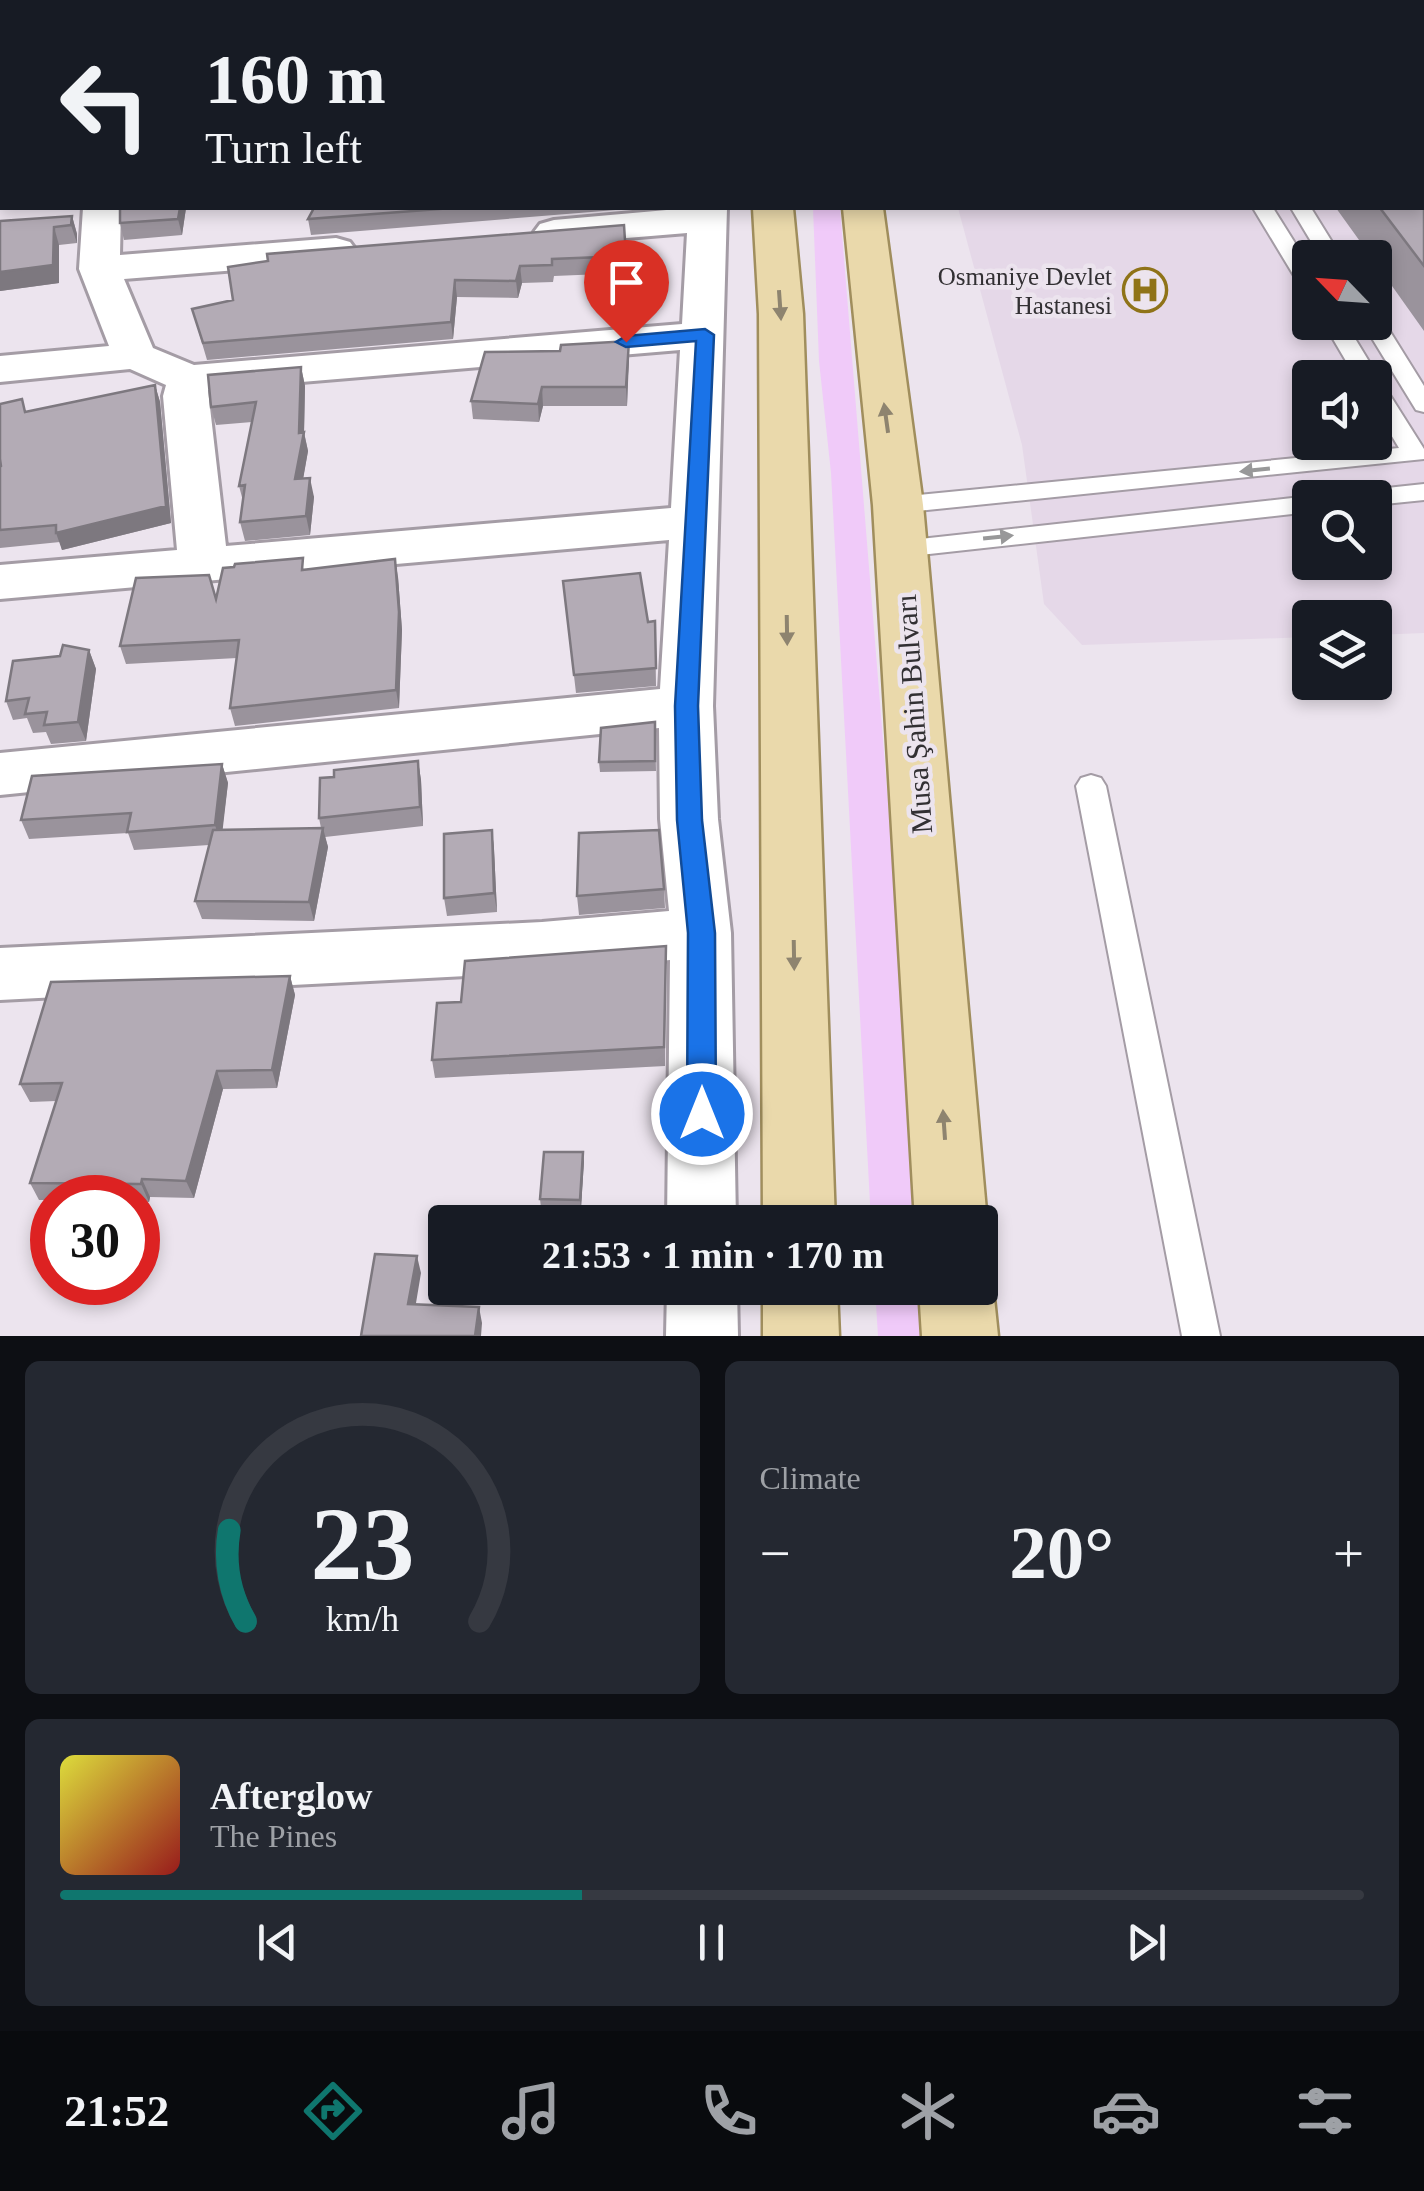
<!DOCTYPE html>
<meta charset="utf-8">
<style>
:root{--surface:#171b24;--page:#242831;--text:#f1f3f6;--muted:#9ea1a6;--line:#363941;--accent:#0f766e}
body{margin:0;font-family:"Times New Roman",serif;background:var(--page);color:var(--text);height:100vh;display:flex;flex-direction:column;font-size:38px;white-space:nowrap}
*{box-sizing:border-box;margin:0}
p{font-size:32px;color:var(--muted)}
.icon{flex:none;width:55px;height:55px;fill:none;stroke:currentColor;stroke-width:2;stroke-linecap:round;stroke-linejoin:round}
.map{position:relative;height:1336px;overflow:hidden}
.side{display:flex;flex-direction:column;gap:25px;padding:25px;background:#0d0f14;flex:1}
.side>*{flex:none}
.guide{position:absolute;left:0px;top:0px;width:1425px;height:210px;box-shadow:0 5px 15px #0003;background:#171b24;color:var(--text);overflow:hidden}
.needle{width:65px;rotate:295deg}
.fabs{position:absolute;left:1292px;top:240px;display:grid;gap:20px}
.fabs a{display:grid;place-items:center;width:100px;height:100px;border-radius:10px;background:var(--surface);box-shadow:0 5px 15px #0003;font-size:50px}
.speed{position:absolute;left:30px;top:1175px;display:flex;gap:20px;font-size:50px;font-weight:700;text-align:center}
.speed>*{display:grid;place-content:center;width:130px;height:130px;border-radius:50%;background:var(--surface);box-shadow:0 5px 15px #0003;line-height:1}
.speed .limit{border:15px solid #d22;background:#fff;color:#111}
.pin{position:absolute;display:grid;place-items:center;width:85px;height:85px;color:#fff;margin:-102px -42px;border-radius:50% 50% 50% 0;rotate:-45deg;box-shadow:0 0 10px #0007}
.pin .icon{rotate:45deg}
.me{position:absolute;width:110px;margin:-55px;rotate:0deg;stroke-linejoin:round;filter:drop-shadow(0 0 8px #0008)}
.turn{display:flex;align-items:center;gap:35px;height:210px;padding:0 40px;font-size:45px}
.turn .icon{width:130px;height:130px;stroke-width:2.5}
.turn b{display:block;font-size:70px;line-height:85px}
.big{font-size:75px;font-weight:700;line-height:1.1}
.side .card{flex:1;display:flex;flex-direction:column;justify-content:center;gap:15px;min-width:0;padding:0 35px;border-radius:15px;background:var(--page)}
.side .dial{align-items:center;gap:0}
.dial svg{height:260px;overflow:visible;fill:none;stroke:var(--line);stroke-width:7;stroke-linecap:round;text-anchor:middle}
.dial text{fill:var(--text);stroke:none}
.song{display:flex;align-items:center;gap:30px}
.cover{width:120px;height:120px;border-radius:15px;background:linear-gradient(135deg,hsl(60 70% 55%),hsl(0 70% 35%))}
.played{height:10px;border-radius:5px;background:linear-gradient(90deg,var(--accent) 40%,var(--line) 40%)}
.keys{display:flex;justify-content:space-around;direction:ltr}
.heat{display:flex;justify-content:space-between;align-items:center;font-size:55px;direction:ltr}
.side .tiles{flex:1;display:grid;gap:25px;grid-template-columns:1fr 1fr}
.card:last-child{grid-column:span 2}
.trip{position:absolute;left:428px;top:1205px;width:570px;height:100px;border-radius:10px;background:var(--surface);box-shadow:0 5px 15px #0003;font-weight:700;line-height:100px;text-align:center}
.tabs{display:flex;height:160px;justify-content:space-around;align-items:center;background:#090b0e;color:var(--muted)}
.tabs .icon{width:70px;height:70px}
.tabs .on{color:var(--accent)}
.tabs b{font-size:45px;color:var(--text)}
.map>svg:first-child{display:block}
.built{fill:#e5d8e8;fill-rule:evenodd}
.green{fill:#f0caf9}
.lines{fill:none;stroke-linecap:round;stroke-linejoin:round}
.service-casing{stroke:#a49ca5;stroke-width:4}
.minor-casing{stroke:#a49ca5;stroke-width:6}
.primary-casing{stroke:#a08e5d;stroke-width:5}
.service{fill:#fff;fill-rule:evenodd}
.minor{fill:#fff;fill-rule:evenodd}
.primary{fill:#ead9ab;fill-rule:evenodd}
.wall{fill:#9a939c}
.shaded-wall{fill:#7d787f}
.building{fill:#b3abb5;stroke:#7d787f;stroke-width:2.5}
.oneway{fill:#8e846f}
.oneway2{fill:#989899}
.route{fill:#1a73e8;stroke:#114b97;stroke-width:2.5}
.labels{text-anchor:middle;stroke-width:9;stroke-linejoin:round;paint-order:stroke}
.far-poi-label{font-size:25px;fill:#323033;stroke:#ece4ee;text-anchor:end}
.street-label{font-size:30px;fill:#323033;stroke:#ece4ee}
</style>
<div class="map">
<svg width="1424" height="1336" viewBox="0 0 1424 1336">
<rect width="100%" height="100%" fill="#ece4ee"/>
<!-- built -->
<path class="built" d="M902 0H1424V633L1375 635V618H1310V637L1082 645 1044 604 1022 445 958 208H1422V2ZM1310 258H1375V322H1310ZM1310 378H1375V442H1310ZM1310 498H1375V562H1310Z"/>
<!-- green -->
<path class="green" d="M813 208 840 209 922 1222H871L831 473 819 361Z
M875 1288H927L931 1336H878Z"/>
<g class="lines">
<defs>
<path id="service" d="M912 0H930V2H913Z
M953 0H971L972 2H955Z
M1126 0H1144L1146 2H1128Z
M1162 0H1180L1182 2H1164Z
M1253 208H1273L1310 267V290L1302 289Z
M1291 208H1311L1342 258H1321Z
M1375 316 1381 317 1424 386V412L1416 410 1362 322H1375Z
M1323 322H1345L1379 378 1376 382 1383 384 1424 449V459L898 513 886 505 898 497 1399 448 1375 408V378H1356Z
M1424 484V500L1375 505V498H1356L1368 490Z
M1310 496 1316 498H1310V512L902 557 889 549 902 541Z
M1091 775 1101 778 1106 786 1220 1336H1182L1076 786 1081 778Z"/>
<path id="minor" d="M681 0H713V2H681Z
M83 208H121L120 255 336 238 350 242 356 250 350 258 336 262 124 279 153 348 194 365 682 324 687 233 554 244 540 240 534 232 540 224 554 220 689 208H727L713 706 718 819 731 933 736 1222H667L670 960 542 972 0 1000V948L542 922 669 911 660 819 659 728 0 795V753L660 689 669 540 0 599V565L177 550 163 396 166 385 130 369 0 382V356L109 346 79 269ZM680 350 671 508 226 546 208 390Z
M667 1288H737L738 1336H666Z"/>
<path id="primary" d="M734 0H768L769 2H735Z
M812 0H846L847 2H813Z
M753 208H793L803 314 835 1222H763L759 314Z
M843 208H883L923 505 987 1222 980 1238V1222H915L873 505Z
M980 1262 993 1288 998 1336H922L919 1288H980Z
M763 1288H837L839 1336H763Z"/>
</defs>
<!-- service casing -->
<use href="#service" class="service-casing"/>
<!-- minor casing -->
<use href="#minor" class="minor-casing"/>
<!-- primary casing -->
<use href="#primary" class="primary-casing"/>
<!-- service -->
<use href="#service" class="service"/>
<!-- minor -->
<use href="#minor" class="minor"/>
<!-- primary -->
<use href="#primary" class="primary"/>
</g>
<!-- wall -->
<path class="wall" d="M1189 0H1424V20L1422 18V2H1191Z
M1424 41V331L1375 262V258H1372L1336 208H1422Z
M0 150H2V208H22H0Z
M120 208H186L182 235 124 240 120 223Z
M314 208H629L628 209 311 235 308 219Z
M72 216 77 234V243L59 245V283L0 291V221Z
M624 225 626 273 554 276 553 282 522 283 518 298 457 297 453 339 207 360 192 309Z
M629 341 627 406H543L539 422 473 419 471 401 560 351Z
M301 367 305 386 304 432 308 451 303 478 314 497 310 535 245 541 240 522 243 501 239 486 252 422 216 425 211 407Z
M155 385 160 402 171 523 62 550 60 542 0 548V467L1 466 26 412Z
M306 569 398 577 402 630 399 708 235 726 230 708 237 658 126 664 120 646 216 599Z
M563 581 648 622 655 621 656 686 576 693Z
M89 650 96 669 86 741 51 744 46 732 33 733 27 718 13 720 6 701 60 656Z
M655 722 656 771 600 772 599 762Z
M418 761 421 780 423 826 325 837 328 847 314 921 202 919 195 901 209 845 134 850 128 833 29 839 21 820 222 764 228 783 222 830 321 828 319 818 334 777Z
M492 830 494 849 497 912 447 916 444 898Z
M664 889 665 908 579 915 577 896Z
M666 964 665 1066 435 1078 432 1060Z
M290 976 295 995 277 1088 223 1089 194 1198 150 1197 149 1202H138V1198H52V1200H39L30 1183 56 1101 30 1102 20 1084Z
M584 1161 581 1208H541L540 1199Z"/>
<!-- shaded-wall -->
<path class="shaded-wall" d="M0 28H2V44L0 48Z
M180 208H186L182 235 178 219Z
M72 216 77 234V243L71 225Z
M54 227 59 245V283L0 291V272Z
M520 266 522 283 518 298 516 281Z
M455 280 457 297 453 339 451 322Z
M629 341V360L627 406 626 387Z
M301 367 305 386 304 433 308 451 300 497 295 479 299 433Z
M155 385 160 402 171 523 62 550 56 533Z
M542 387 543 406 539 422 538 404Z
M310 478 314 497 310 535 306 516Z
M395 559 398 577 402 630 399 708 396 690Z
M89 650 96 669 86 741 78 722Z
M418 761 421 780 423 826 420 807Z
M222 764 228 783 221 844 215 825Z
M323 828 328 847 314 921 309 902Z
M492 830 494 849 497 912 494 893Z
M290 976 295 995 277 1088 272 1070Z
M217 1071 223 1089 194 1198 186 1181Z
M583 1152 584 1161 581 1208 580 1200Z
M142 1179 150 1197 149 1202 141 1184Z
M417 1256 421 1273 413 1321 408 1304Z
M479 1307 482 1323 481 1336H475Z"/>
<!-- building -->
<path class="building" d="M0 0H327L326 2H2V28H0Z
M499 0H642L644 2H499Z
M1422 41H1424V266L1380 208H1422Z
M0 150H2V192H0Z
M120 208H180L178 219 120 223Z
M314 208H452L308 219Z
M72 216 71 225 54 227 53 265 0 272V221Z
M624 225 626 256 552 259V265L520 266 516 281 455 280 451 322 203 343 192 309 233 300 228 267 268 261 267 254Z
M629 341 626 387H542L538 404 471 401 485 352 560 351 561 345Z
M301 367 299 433 304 432 295 479 310 478 306 516 240 522 245 485 239 486 256 402 211 407 208 375Z
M155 385 166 506 56 533V525L0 530V467L1 466 0 459V404L22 399 25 412Z
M303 558 302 570 395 559 399 612 396 690 230 708 239 640 120 646 136 578 209 575 216 599 223 568 234 567 235 564Z
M640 573 648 622 655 621 656 668 574 675 563 581Z
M63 645 89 650 78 722 44 725 47 712 25 714 29 698 6 701 13 661 60 656Z
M655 722V761L599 762 601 728Z
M418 761 420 807 319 818 320 778 334 777V770Z
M222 764 215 825 127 832 131 813 21 820 32 776Z
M323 828 309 902 195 901 213 830Z
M492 830 494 893 444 898V834Z
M659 830 664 889 577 896 579 833Z
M666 946 664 1047 432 1060 437 1003 461 1002 465 961Z
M290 976 272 1070 217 1071 186 1181 142 1179 141 1184 30 1183 62 1083 20 1084 51 982Z
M544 1152H583L580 1200 540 1199Z
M375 1254 417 1256 408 1304 479 1307 475 1336H361Z"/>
<!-- one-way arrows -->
<defs><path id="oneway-solid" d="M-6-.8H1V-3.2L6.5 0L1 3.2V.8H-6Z" transform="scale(2.5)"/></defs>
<g class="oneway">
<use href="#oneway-solid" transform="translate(780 305) rotate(86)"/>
<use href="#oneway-solid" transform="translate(886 418) rotate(-98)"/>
<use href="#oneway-solid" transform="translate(787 630) rotate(89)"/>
<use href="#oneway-solid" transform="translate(794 955) rotate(89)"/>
<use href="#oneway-solid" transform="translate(944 1125) rotate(-94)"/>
</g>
<g class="oneway2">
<use href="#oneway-solid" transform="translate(1255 470) rotate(174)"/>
<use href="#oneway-solid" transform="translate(998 537) rotate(-6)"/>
</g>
<!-- route -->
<path class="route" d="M705 329 714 335 698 706 702 820 715 933 716 1114 712 1123 702 1127 691 1123 687 1114 688 933 677 820 675 706 696 341 626 347 616 342 626 336Z"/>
<!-- icons -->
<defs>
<symbol id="hospital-ring" viewBox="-11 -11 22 22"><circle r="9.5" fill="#ece4ee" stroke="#8f7318" stroke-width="1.5"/><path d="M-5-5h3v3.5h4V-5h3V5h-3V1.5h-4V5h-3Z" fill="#8f7318"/></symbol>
</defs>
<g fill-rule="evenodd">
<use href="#hospital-ring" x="1120" y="265" width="50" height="50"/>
</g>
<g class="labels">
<!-- far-poi labels -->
<g class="far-poi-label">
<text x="1112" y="285">Osmaniye Devlet<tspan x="1112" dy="29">Hastanesi</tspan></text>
</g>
<!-- street labels -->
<g class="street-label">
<text transform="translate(914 714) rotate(-94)" y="10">Musa Şahin Bulvarı</text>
</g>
</g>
</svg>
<div class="fabs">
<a><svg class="needle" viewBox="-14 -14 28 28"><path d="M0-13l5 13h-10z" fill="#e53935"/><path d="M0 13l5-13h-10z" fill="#9ea1a6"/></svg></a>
<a><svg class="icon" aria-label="sound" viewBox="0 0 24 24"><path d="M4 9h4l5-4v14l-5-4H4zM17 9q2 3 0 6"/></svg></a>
<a><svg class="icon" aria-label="search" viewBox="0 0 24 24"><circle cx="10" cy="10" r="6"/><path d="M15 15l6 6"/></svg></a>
<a><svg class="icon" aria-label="layers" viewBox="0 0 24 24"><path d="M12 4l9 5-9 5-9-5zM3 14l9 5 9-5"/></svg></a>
</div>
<div class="speed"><div class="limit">30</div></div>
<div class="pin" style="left:626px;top:342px;background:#d93025"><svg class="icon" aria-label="arrive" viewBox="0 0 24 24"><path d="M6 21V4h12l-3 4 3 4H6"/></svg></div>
<svg class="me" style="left:702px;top:1114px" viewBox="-20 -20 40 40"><circle r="17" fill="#1a73e8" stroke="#fff" stroke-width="3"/><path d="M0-11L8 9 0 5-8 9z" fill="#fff"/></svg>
<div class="trip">21:53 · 1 min · 170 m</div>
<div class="guide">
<div class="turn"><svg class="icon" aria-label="left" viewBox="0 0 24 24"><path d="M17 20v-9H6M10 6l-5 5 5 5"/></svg><div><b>160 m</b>Turn left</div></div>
</div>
</div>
<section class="side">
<div class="tiles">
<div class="card dial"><svg viewBox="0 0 100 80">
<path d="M14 69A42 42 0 1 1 86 69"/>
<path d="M14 69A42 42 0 0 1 9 41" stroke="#0f766e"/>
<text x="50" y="56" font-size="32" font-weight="700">23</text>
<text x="50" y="72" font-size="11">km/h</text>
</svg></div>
<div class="card"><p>Climate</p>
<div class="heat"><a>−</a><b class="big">20°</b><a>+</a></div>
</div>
<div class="card">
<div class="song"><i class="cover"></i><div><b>Afterglow</b><p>The Pines</p></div></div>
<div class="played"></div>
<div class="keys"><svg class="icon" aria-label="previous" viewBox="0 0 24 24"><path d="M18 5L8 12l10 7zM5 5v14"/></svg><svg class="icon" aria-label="pause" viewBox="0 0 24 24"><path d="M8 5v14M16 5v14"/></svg><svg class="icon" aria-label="next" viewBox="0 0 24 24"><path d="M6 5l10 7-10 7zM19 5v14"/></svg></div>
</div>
</div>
</section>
<nav class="tabs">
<b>21:52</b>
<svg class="icon on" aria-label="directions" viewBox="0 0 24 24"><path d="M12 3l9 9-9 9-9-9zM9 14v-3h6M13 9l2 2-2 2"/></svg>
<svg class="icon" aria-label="music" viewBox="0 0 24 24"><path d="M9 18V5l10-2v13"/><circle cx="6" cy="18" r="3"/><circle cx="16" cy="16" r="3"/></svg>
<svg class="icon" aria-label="phone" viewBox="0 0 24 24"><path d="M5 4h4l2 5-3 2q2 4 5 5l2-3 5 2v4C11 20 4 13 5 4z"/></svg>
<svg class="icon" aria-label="climate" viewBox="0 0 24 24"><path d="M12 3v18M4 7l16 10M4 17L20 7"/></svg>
<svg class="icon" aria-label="car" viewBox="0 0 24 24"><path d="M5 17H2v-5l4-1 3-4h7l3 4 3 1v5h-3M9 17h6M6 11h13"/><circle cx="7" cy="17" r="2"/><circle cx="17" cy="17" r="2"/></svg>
<svg class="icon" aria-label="filters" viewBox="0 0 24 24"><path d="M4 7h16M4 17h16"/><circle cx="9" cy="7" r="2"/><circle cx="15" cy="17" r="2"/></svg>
</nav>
